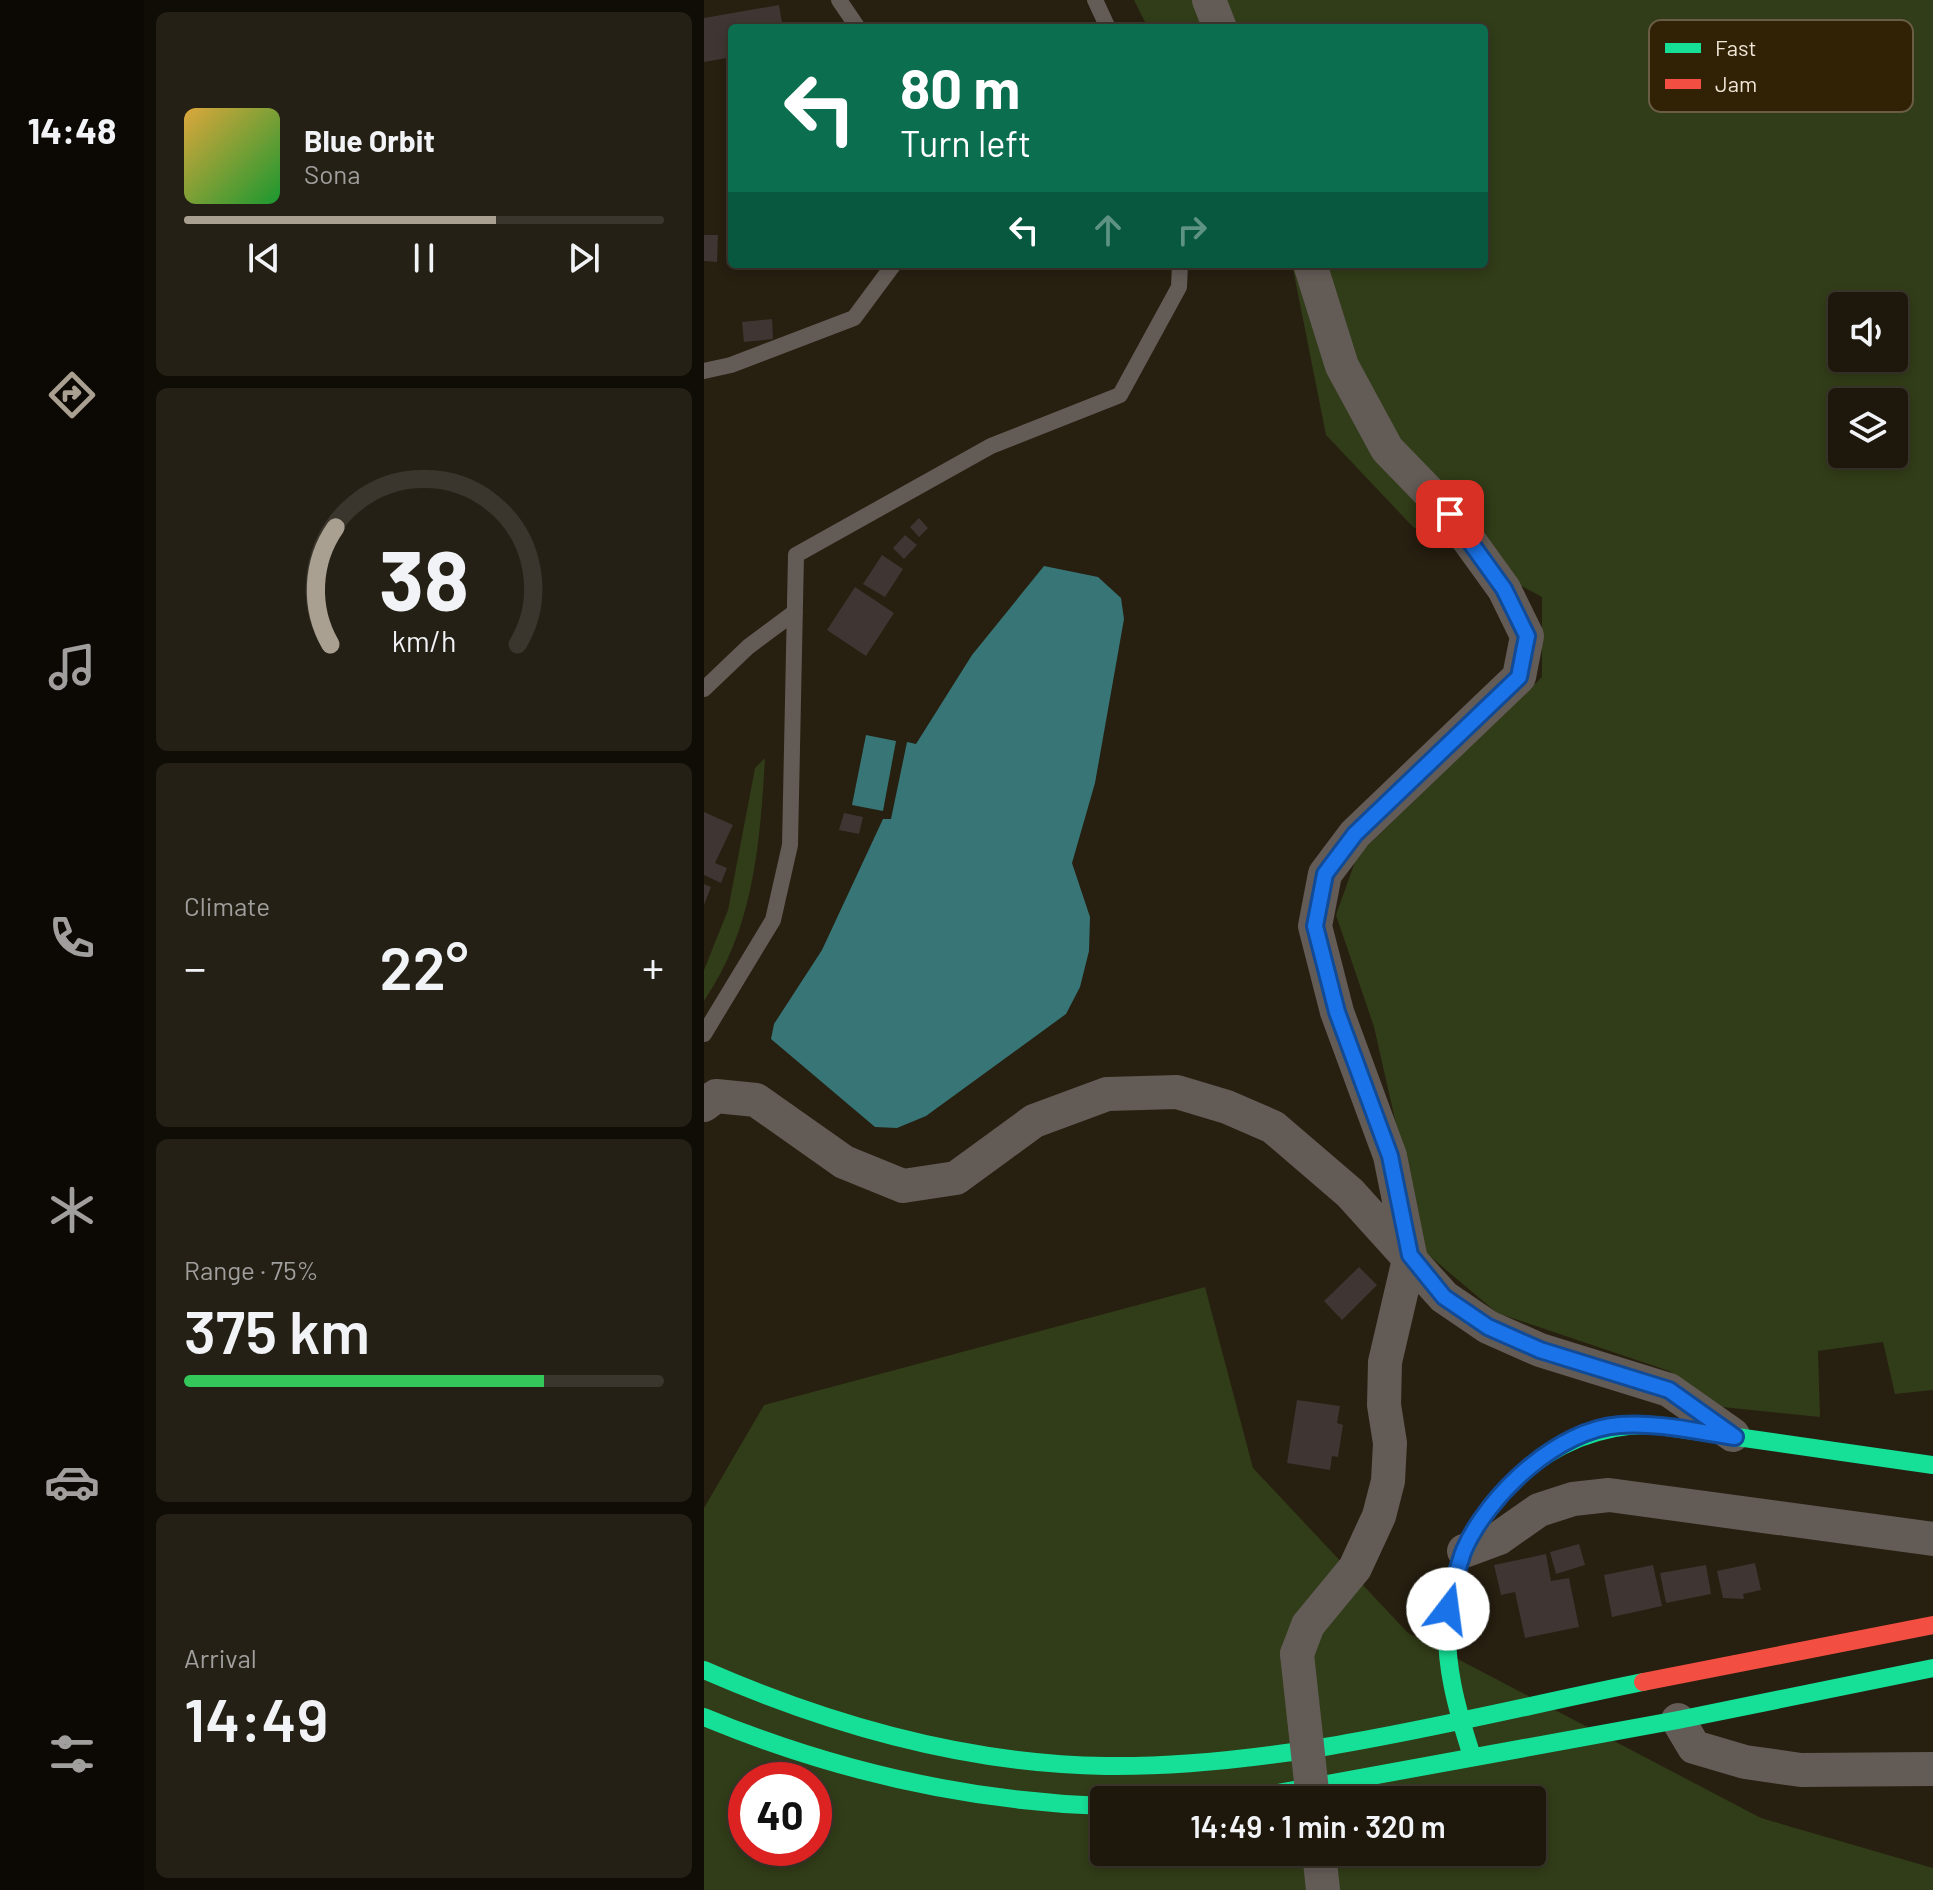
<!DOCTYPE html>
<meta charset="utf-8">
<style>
:root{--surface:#1d170c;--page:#252015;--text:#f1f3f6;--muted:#a09f9d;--line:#3b362d;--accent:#aaa091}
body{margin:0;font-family:Barlow,sans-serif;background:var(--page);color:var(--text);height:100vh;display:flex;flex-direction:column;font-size:30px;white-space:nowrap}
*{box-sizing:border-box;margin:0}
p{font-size:26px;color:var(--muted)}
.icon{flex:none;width:44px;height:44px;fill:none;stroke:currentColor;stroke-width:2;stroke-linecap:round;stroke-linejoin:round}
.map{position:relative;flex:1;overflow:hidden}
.details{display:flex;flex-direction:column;gap:12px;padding:12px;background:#100d07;width:560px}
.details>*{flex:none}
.hud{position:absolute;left:24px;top:24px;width:760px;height:244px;border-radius:8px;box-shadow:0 4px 12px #0003,0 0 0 2px var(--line);background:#0b6e4f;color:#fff;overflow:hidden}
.fabs{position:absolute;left:1124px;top:292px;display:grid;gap:16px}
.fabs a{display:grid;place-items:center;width:80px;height:80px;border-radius:8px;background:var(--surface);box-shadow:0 4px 12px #0003,0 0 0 2px var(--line);font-size:40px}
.speed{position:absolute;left:24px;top:1762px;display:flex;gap:16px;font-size:40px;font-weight:700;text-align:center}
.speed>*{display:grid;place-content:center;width:104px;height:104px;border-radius:50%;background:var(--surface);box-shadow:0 4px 12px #0003,0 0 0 2px var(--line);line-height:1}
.speed .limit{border:12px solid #d22;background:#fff;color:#111}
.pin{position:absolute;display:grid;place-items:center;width:68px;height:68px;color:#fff;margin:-34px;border-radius:16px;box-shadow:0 4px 12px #0006}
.me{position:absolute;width:88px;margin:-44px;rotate:15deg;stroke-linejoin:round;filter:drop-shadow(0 0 6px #0008)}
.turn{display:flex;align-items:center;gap:28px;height:168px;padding:0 40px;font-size:36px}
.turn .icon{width:104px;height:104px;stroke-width:2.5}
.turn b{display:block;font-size:56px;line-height:68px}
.lanes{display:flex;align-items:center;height:76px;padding:0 40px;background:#0003;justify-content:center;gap:40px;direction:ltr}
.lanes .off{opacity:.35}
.big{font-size:60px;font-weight:600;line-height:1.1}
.details .card{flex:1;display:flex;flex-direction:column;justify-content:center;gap:12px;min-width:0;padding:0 28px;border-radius:12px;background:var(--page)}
.details .dial{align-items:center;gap:0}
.dial svg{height:208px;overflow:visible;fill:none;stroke:var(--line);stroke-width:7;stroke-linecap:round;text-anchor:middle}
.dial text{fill:var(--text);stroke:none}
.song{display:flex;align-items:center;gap:24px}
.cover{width:96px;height:96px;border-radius:12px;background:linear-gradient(135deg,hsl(40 70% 55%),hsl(130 70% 35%))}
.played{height:8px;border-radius:4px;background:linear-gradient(90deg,var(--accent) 65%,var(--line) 65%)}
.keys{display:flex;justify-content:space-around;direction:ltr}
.heat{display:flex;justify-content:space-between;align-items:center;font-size:44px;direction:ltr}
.charge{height:12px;border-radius:6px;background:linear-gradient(90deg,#34c759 75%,var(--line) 0)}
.trip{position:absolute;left:386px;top:1786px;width:456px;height:80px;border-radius:8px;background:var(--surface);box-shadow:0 4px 12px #0003,0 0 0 2px var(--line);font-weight:600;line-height:80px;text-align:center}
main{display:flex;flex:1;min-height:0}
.menu{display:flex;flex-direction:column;width:144px;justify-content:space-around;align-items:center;background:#0c0905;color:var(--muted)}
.menu .icon{width:56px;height:56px}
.menu .current{color:var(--accent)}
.menu b{font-size:36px;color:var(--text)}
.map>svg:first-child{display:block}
.green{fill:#313c18;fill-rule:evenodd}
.water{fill:#377576}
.building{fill:#3f3533}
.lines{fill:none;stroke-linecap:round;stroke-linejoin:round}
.lane{stroke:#635b56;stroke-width:16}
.street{stroke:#635b56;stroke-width:34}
.fast{stroke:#16e098;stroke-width:18}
.jam{stroke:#f24e42;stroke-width:18}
.street-bridge{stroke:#635b56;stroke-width:34}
.route-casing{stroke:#114b97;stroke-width:20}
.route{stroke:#1a73e8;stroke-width:14}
.key{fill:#312206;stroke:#6a5d45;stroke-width:2}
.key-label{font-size:22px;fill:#f0e6d7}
</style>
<main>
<nav class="menu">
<b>14:48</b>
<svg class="icon current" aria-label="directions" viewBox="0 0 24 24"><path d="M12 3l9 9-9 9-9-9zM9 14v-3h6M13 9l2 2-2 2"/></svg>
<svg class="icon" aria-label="music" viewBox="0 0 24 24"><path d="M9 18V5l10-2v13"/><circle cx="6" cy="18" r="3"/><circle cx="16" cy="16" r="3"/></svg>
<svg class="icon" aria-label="phone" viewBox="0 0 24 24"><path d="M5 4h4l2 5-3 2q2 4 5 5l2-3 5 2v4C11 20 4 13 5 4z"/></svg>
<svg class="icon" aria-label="climate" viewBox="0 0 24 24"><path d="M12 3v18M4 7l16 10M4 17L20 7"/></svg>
<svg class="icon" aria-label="car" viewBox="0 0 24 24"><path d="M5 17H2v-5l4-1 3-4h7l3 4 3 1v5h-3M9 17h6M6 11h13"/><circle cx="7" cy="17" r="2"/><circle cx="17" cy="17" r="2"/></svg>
<svg class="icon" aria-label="filters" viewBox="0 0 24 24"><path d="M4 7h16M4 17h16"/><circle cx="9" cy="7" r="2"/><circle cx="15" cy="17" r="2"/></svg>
</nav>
<section class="details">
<div class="card">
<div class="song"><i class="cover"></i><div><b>Blue Orbit</b><p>Sona</p></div></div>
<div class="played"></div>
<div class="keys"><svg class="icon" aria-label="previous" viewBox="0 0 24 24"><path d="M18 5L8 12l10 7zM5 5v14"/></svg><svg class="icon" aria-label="pause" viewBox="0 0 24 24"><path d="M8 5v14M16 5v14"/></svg><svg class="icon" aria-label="next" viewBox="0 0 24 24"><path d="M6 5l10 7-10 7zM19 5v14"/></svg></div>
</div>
<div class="card dial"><svg viewBox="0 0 100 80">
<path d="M14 69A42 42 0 1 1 86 69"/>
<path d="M14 69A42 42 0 0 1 16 24" stroke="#aaa091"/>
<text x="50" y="56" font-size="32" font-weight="700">38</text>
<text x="50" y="72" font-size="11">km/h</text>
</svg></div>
<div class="card"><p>Climate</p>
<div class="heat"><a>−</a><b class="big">22°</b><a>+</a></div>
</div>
<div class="card"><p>Range · 75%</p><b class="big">375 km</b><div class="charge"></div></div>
<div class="card"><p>Arrival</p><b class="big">14:49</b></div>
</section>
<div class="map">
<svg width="1229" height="1890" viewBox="0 0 1229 1890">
<rect width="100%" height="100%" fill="#271f10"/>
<!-- green -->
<path class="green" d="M430 0H1229V1390L1191 1394 1179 1342 1114 1351 1116 1417 1018 1407 965 1371 793 1313 721 1252 670 1027 632 915 653 856 838 677V597L709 527 622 435 588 264H780V28H444ZM1138 306H1190V358H1138ZM1138 402H1190V454H1138Z
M61 758C56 843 50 928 0 1001V970L24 910 51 768Z
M501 1287 549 1468 704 1633 1057 1818 1229 1868V1890H0V1508L60 1405ZM42 1780H110V1848H42ZM400 1800H828V1852H400Z"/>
<!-- water -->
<path class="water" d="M340 566 394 577 417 598 420 619 391 783 368 863 386 917 385 951 376 987 362 1014 222 1116 193 1128 171 1127 67 1039 70 1024 118 950 179 819H187L203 742 212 744 268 655Z
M162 735 192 741 179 811 148 805Z"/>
<!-- building -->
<path class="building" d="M75 5 79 28H28V57L0 62V18Z
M0 235H14L13 262 0 261Z
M68 319 69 339 40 342 38 322Z
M215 518 224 528 215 537 206 527Z
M201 535 213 545 200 559 189 548Z
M178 555 199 569 181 597 159 584Z
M151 587 190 613 162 656 123 630Z
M0 812 29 825 11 863 23 868 17 883 0 875Z
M140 813 159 817 155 834 135 830Z
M0 884 7 887 0 905Z
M655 1267 673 1285 638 1320 620 1301Z
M593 1400 636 1406 633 1423 639 1425 634 1457 628 1456 626 1470 583 1463Z
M875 1544 881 1565 852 1574 846 1552Z
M842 1554 847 1581 865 1578 875 1627 821 1638 811 1592 797 1595 790 1565Z
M1051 1563 1057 1590 1039 1594 1040 1599 1019 1598 1013 1571Z
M949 1565 958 1606 908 1617 900 1575Z
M1002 1565 1007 1594 962 1603 956 1573Z"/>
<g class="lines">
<!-- lane -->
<path class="lane" d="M135 0 154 28
M391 0 404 28
M0 371 27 365 150 318 190 264
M0 689 44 647 91 612
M0 1034 69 920 86 845 92 555 287 446 416 395 475 287 476 264"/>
<!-- street -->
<path class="street" d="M505 0 516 28
M0 1105 12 1096 52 1100 140 1162 199 1186 252 1178 330 1121 403 1094 473 1092 523 1107 569 1127 646 1193 740 1297 784 1327 836 1350 965 1390 1029 1435
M760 1551 795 1538 835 1510 869 1499 905 1495 1229 1539
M593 1654 604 1625 651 1568 675 1516 684 1481 686 1443 680 1405 681 1362 706 1255 686 1156 633 1012 611 926 621 874 651 834 815 677 823 636 800 589 746 514 683 449 638 366 606 264
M974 1720 990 1747 1041 1762 1097 1770 1229 1769
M615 1852 619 1890"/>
<!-- fast -->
<path class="fast" d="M0 1670C128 1726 262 1764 402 1766 580 1768 765 1717 939 1682
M0 1717C130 1771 260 1801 400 1806
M768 1756C753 1710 739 1661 744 1612 755 1509 845 1422 949 1425L1229 1465
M536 1800 974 1720 1229 1668"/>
<!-- jam -->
<path class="jam" d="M939 1682 1229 1625"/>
<!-- street-bridge -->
<path class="street-bridge" d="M593 1654 609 1800"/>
</g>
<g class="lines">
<defs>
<path id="route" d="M744 1609C749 1590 753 1568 760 1550 784 1495 854 1429 916 1425 954 1422 994 1432 1031 1437L965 1390 836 1350 784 1327 740 1297 706 1255 686 1156 633 1012 611 926 621 874 651 834 815 677 823 636 800 589 746 514"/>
</defs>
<!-- route casing -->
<use href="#route" class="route-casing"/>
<!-- route -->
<use href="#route" class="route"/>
</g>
<!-- legend -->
<rect x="945" y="20" width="264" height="92" rx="12" class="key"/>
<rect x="961" y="43" width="36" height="10" fill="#16e098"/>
<rect x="961" y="79" width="36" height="10" fill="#f24e42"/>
<g class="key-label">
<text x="1011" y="56">Fast</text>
<text x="1011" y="92">Jam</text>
</g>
</svg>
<div class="fabs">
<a><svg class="icon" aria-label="sound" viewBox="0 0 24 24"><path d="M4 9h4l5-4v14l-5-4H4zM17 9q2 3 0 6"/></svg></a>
<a><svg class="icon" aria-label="layers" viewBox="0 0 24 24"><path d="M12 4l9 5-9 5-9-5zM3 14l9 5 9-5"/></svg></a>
</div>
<div class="speed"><div class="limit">40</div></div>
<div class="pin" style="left:746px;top:514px;background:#d93025"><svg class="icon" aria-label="arrive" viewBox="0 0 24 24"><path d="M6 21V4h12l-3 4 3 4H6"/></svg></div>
<svg class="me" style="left:744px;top:1609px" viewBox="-20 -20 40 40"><circle r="19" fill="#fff"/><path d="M0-13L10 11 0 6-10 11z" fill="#1a73e8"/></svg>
<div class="trip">14:49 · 1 min · 320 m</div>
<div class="hud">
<div class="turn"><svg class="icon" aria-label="left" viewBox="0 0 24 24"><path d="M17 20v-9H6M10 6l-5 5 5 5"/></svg><div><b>80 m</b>Turn left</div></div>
<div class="lanes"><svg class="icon" aria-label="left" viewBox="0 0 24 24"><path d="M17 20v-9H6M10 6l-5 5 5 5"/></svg><svg class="icon off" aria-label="ahead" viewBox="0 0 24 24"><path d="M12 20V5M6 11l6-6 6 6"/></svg><svg class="icon off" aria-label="right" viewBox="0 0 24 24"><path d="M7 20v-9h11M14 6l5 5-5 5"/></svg></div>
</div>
</div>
</main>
